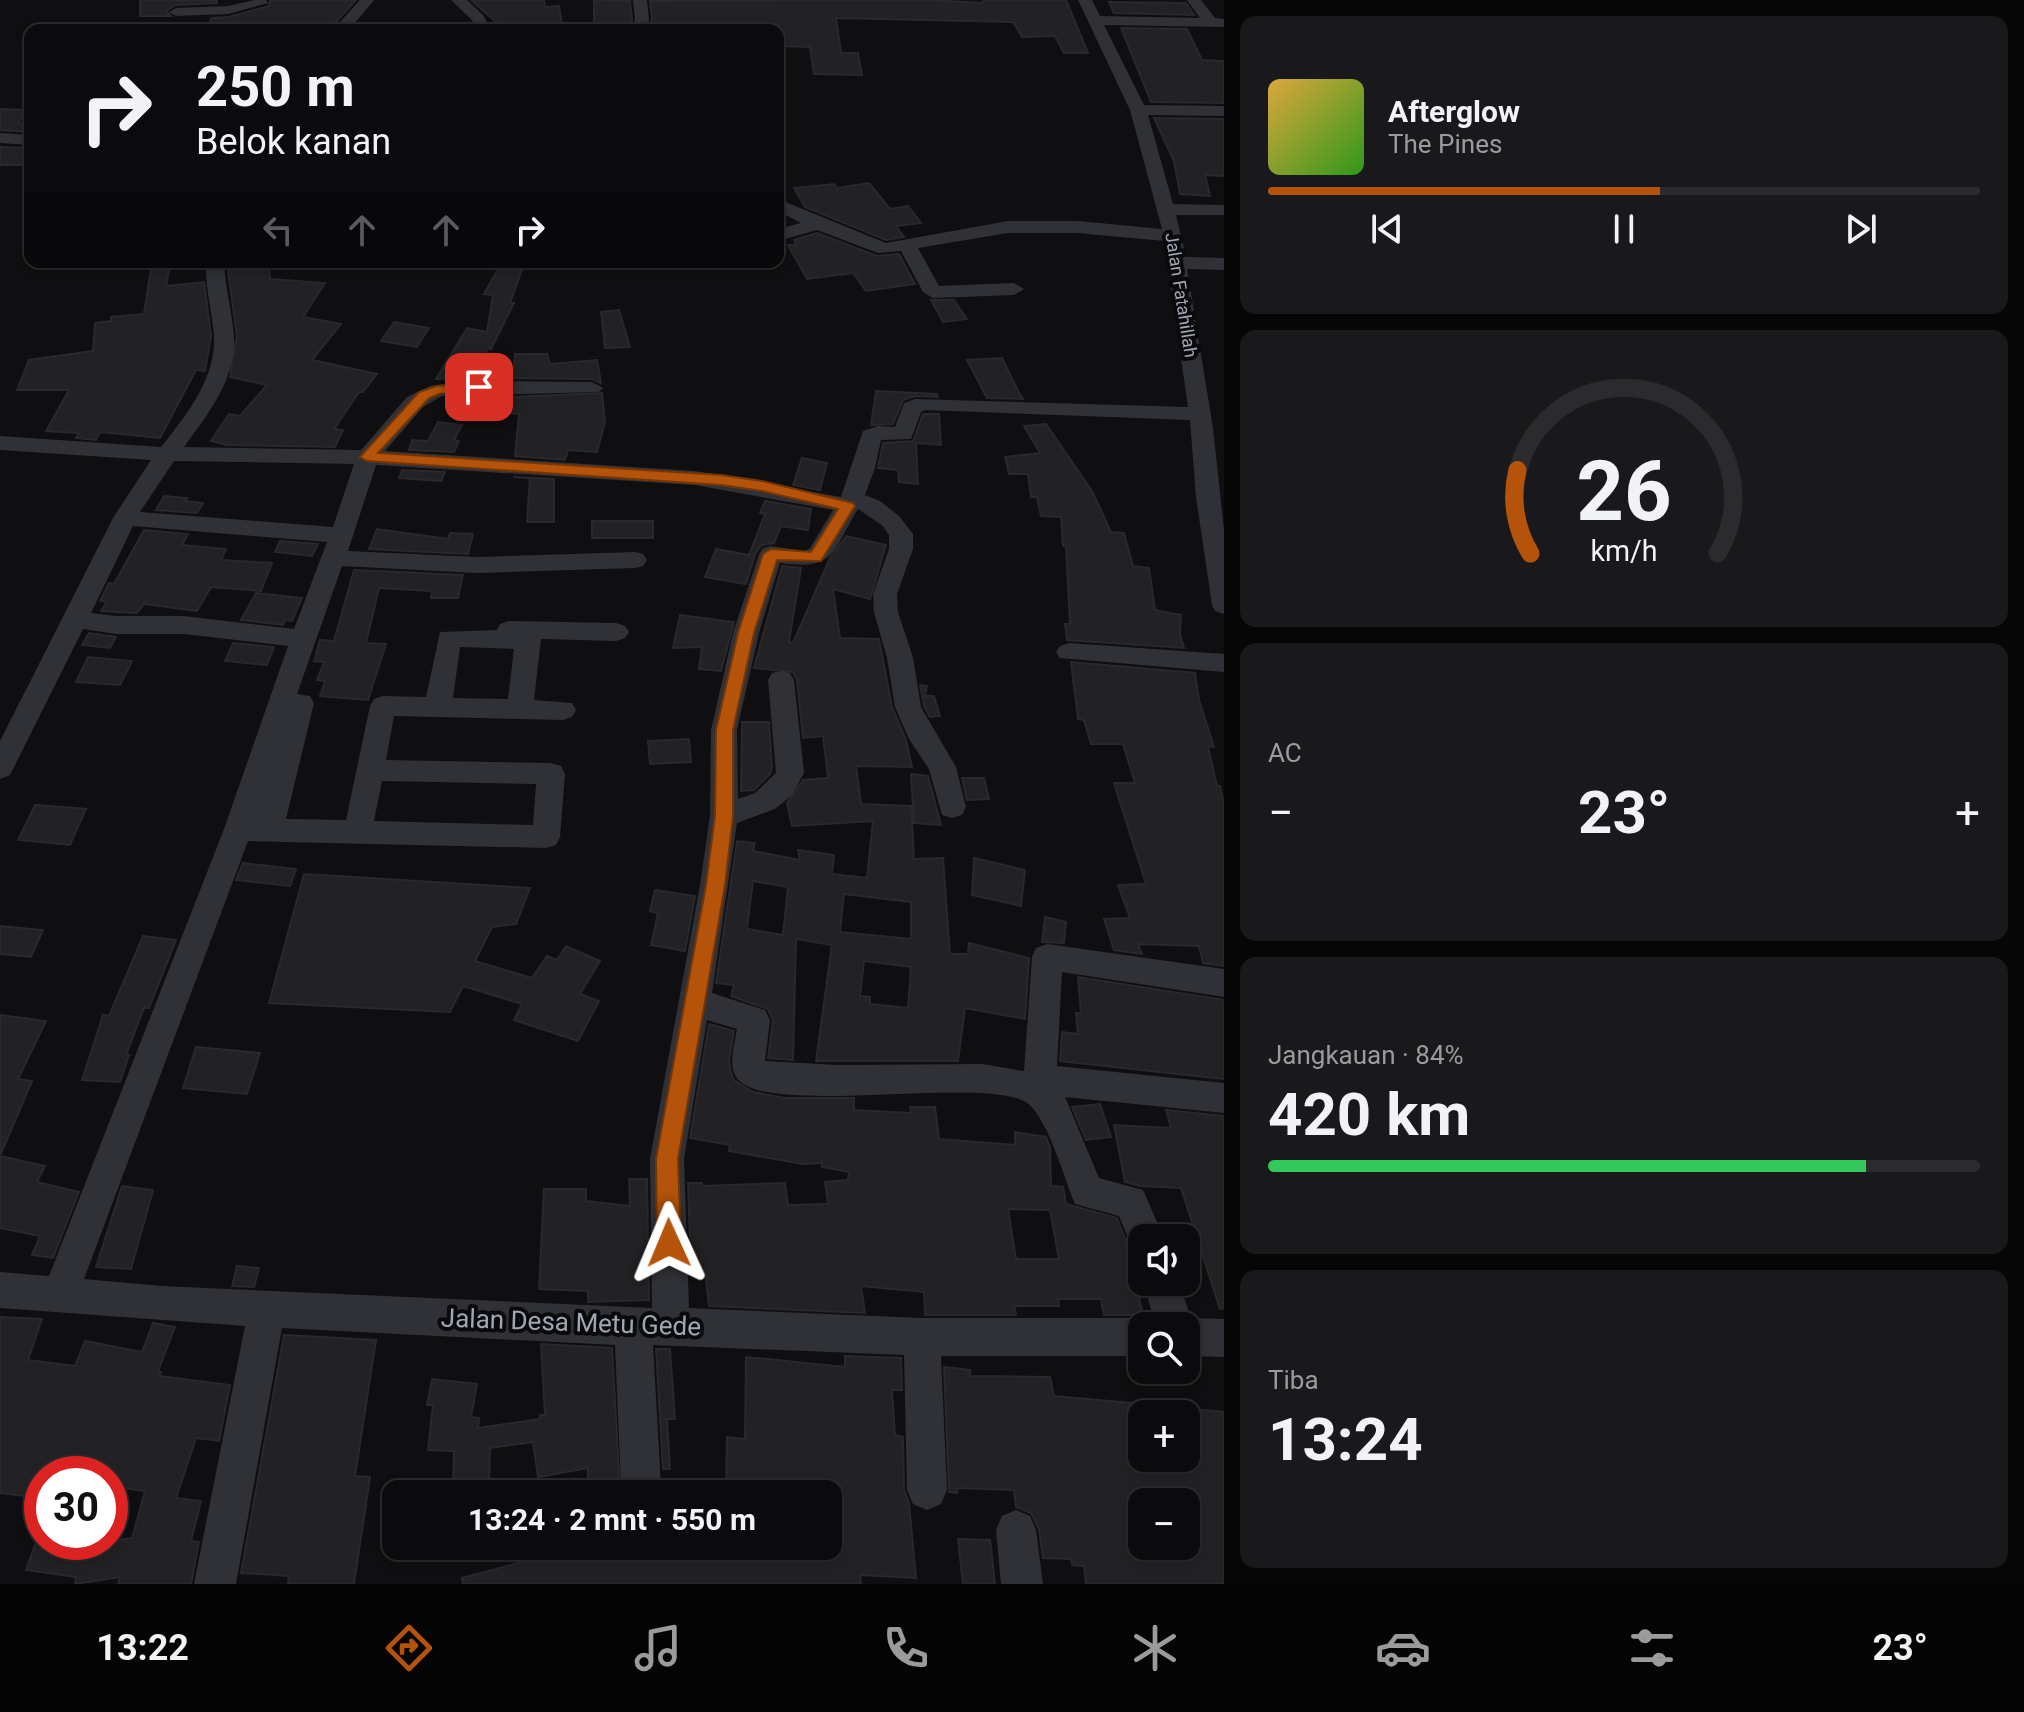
<!DOCTYPE html>
<html lang="id">
<meta charset="utf-8">
<style>
:root{--surface:#0b0b0d;--page:#19191b;--text:#f1f3f6;--muted:#9a9b9d;--line:#2b2b2e;--accent:#b45309}
body{margin:0;font-family:Roboto,sans-serif;background:var(--page);color:var(--text);height:100vh;display:flex;flex-direction:column;font-size:30px;white-space:nowrap}
*{box-sizing:border-box;margin:0}
p{font-size:26px;color:var(--muted)}
.icon{flex:none;width:44px;height:44px;fill:none;stroke:currentColor;stroke-width:2;stroke-linecap:round;stroke-linejoin:round}
.map{position:relative;flex:1;overflow:hidden}
.panel{display:flex;flex-direction:column;gap:16px;padding:16px;background:#060607;width:800px}
.panel>*{flex:none}
.guide{position:absolute;left:24px;top:24px;width:760px;height:244px;border-radius:16px;box-shadow:0 4px 12px #0003,0 0 0 2px var(--line);background:#0b0b0d;color:var(--text);overflow:hidden}
.tools{position:absolute;left:1128px;top:1224px;display:grid;gap:16px}
.tools a{display:grid;place-items:center;width:72px;height:72px;border-radius:16px;background:var(--surface);box-shadow:0 4px 12px #0003,0 0 0 2px var(--line);font-size:40px}
.speed{position:absolute;left:24px;top:1456px;display:flex;gap:16px;font-size:40px;font-weight:700;text-align:center}
.speed>*{display:grid;place-content:center;width:104px;height:104px;border-radius:50%;background:var(--surface);box-shadow:0 4px 12px #0003,0 0 0 2px var(--line);line-height:1}
.speed .limit{border:12px solid #d22;background:#fff;color:#111}
.pin{position:absolute;display:grid;place-items:center;width:68px;height:68px;color:#fff;margin:-34px;border-radius:16px;box-shadow:0 4px 12px #0006}
.me{position:absolute;width:88px;margin:-44px;rotate:359deg;stroke-linejoin:round;filter:drop-shadow(0 0 6px #0008)}
.turn{display:flex;align-items:center;gap:28px;height:168px;padding:0 40px;font-size:36px}
.turn .icon{width:104px;height:104px;stroke-width:2.5}
.turn b{display:block;font-size:56px;line-height:68px}
.lanes{display:flex;align-items:center;height:76px;padding:0 40px;background:#0003;justify-content:center;gap:40px;direction:ltr}
.lanes .off{opacity:.35}
.big{font-size:60px;font-weight:700;line-height:1.1}
.panel .card{flex:1;display:flex;flex-direction:column;justify-content:center;gap:12px;min-width:0;padding:0 28px;border-radius:16px;background:var(--page)}
.panel .dial{align-items:center;gap:0}
.dial svg{height:208px;overflow:visible;fill:none;stroke:var(--line);stroke-width:7;stroke-linecap:round;text-anchor:middle}
.dial text{fill:var(--text);stroke:none}
.song{display:flex;align-items:center;gap:24px}
.cover{width:96px;height:96px;border-radius:12px;background:linear-gradient(135deg,hsl(40 70% 55%),hsl(110 70% 35%))}
.played{height:8px;border-radius:4px;background:linear-gradient(90deg,var(--accent) 55%,var(--line) 55%)}
.keys{display:flex;justify-content:space-around;direction:ltr}
.heat{display:flex;justify-content:space-between;align-items:center;font-size:44px;direction:ltr}
.charge{height:12px;border-radius:6px;background:linear-gradient(90deg,#34c759 84%,var(--line) 0)}
.trip{position:absolute;left:382px;top:1480px;width:460px;height:80px;border-radius:16px;background:var(--surface);box-shadow:0 4px 12px #0003,0 0 0 2px var(--line);font-weight:700;line-height:80px;text-align:center}
.menu{display:flex;height:128px;justify-content:space-around;align-items:center;background:#040405;color:var(--muted)}
.menu .icon{width:56px;height:56px}
.menu .current{color:var(--accent)}
.menu b{font-size:36px;color:var(--text)}
main{display:flex;flex:1;min-height:0}
.map>svg:first-child{display:block}
.building{fill:#222225;stroke:#29292d;stroke-width:2;fill-rule:evenodd}
.lines{fill:none;stroke-linecap:round;stroke-linejoin:round}
.minor{fill:#303136;fill-rule:evenodd}
.route{fill:#b45309;stroke:#753606;stroke-width:2}
.labels{text-anchor:middle;stroke-width:8;stroke-linejoin:round;paint-order:stroke}
.far-street-label{font-size:18px;fill:#a0a6b3;stroke:#0a0a0c}
.near-street-label{font-size:26px;fill:#a0a6b3;stroke:#0a0a0c}
</style>
<main>
<div class="map">
<svg width="1224" height="1584" viewBox="0 0 1224 1584">
<rect width="100%" height="100%" fill="#0f0f11"/>
<!-- building -->
<path class="building" d="M140 0H217V3L175 5 166 11 171 16H140Z
M270 0H356L334 24H324L315 30H233L237 25H208L212 18 229 17 269 6Z
M471 0H544L545 7 559 6 563 30H505Z
M594 0 630 1 632 20 628 30H594Z
M931 0 984 3 983 0H1066L1088 53H1064L1055 36 1022 37 1013 22 836 18 841 53H858L862 75 814 74 810 47 778 46V30L649 29 652 20 650 1Z
M1109 2 1186 3 1194 15 1114 13Z
M1121 28 1187 29 1202 60 1224 61V103L1151 102Z
M0 109 29 110 18 123 30 124V132L0 130Z
M1154 118 1224 119V176L1205 175 1210 196 1180 194 1174 161Z
M0 147 30 148V165H0Z
M869 183 890 209 908 206 921 223 896 226 904 237 886 240 805 207 794 188 834 184 837 188Z
M817 233 877 256 899 254 915 284 866 291 853 273 807 279 788 245H796L794 240Z
M152 262H171L166 286 204 282 211 336 205 371 196 370 160 438 100 432 96 440 76 438 79 433 46 431 69 390H17L29 360 93 351 95 323 111 321V317L144 314Z
M231 262H269L270 279 325 283 303 317 341 324 312 360 377 374 363 392H359L334 429 343 430 335 447 226 445 211 441 229 414 240 416 267 385 230 377 237 336 228 271 231 269Z
M498 269 522 270 510 303H514L491 349 488 348 471 378 436 379 467 328 487 332 493 295 484 294Z
M931 300H954L967 319 943 322Z
M619 310 630 347 605 348 601 312Z
M394 322 429 328 417 347 381 341Z
M515 354H547L550 364 597 360 601 383 592 379 513 378Z
M1002 358 1018 391 1023 399 987 398 967 360Z
M876 391 937 394 938 397 915 396 903 400 893 424 871 425Z
M602 393 605 422 597 452 568 450 565 460 515 456 519 414 509 413 511 397Z
M923 414H939L941 445 916 443 918 484 899 482 898 470 878 468 883 443 913 441Z
M438 422 462 425 454 440 459 441 454 452 409 450 412 440 428 441Z
M1046 424 1092 491 1111 532 1124 533 1133 566 1149 568 1155 610 1181 615 1180 634 1184 648 1067 640 1065 624H1070L1066 546H1063L1061 517 1041 516 1037 497H1031L1028 474H1009L1005 457 1040 453 1024 426Z
M802 458 827 463 820 490 793 485Z
M402 470 445 472 441 481 399 478Z
M513 477 554 479V522H527L530 478Z
M164 496 187 498 185 501 203 503 197 513 156 510Z
M765 501 811 509 808 530 781 526 774 543 762 545 756 552 746 584 705 577 716 549 749 555 765 514 760 513Z
M592 521H653V538H592Z
M377 529 448 539 450 533 473 534 468 554 369 549Z
M144 530 188 534 182 545 226 549 221 560 272 563 261 591 211 587 197 611 144 604 137 613 101 611 107 602 100 601 109 583 114 584Z
M846 536 886 545 870 599 833 589 840 638 879 639 892 707 906 740 912 767 856 766 861 804 911 806 914 859 943 858 950 954H968L969 943 1029 958 1025 1019 965 1008 958 1061H816L832 945 796 939 793 1060 768 1058 773 1020 768 1009 731 996 734 985 716 983 737 841 755 843 753 851 800 860 798 850 834 855 832 874 867 878 873 821 792 826 787 803 803 780 828 778 823 736 803 738 797 680 793 672 754 668 782 566 801 568 789 642 793 643 830 558ZM753 881 788 887 783 935 747 929ZM844 894 911 902V939L840 932ZM864 961 911 967 908 1008 870 1004V997L860 996Z
M280 541 318 544 312 556 275 552Z
M354 570 463 575 458 598H431L432 591 379 588 366 643 386 644 368 700 320 696 325 681 317 680 324 662 314 661 320 640 334 641Z
M256 593 302 598 292 621 285 620 283 625 241 620Z
M680 615 734 622 721 671 699 669 702 647 673 648Z
M89 633 116 637 110 648 82 645Z
M233 643 274 647 267 665 225 661Z
M88 657 132 661 120 685 76 682Z
M1071 662 1195 673 1199 700 1214 747 1208 746 1217 786H1220L1224 804V966L1203 963 1199 946 1138 944 1142 954 1114 950 1104 919 1130 918 1118 885 1146 884 1114 783H1135L1123 744H1091L1084 720 1078 719Z
M920 685 927 686 925 696H934L940 716 930 717 924 706Z
M742 722H769L772 766 770 774 754 790 741 791Z
M689 739 691 762 650 764 648 741Z
M911 774 928 776 941 825 914 823Z
M962 778H984L989 799 967 800Z
M35 805 86 809 70 845 18 840Z
M974 858 1025 870 1021 906 972 895Z
M243 863 296 869 290 886 236 880Z
M304 874 530 888 516 924 492 927 475 961 532 978 547 956 557 960 566 946 600 961 580 994 599 1001 578 1041 514 1020 522 1004 463 986 450 1012 269 1003Z
M655 890 695 896 685 951 651 945 658 913 650 911Z
M1045 917 1066 922 1064 943 1042 942Z
M0 926 43 930 31 957 0 954Z
M143 936 176 940 149 1008H144L126 1055H129L120 1082 82 1080 103 1015 109 1016Z
M1078 977 1224 1000V1079L1060 1061 1062 1032 1078 1034 1076 1013H1081Z
M0 1015 46 1021 18 1079 32 1081 0 1156 45 1166 37 1182 79 1192 53 1258 32 1255 40 1236 0 1228Z
M709 1024 734 1031 729 1060 731 1073 734 1080 753 1092 785 1098H854V1110L911 1113 910 1107H935L939 1139 1015 1145V1132L1046 1137 1050 1147 1051 1186 1063 1187 1066 1204 1117 1218 1126 1242 1143 1315H1104L1101 1299H1058L1059 1306H1014L1016 1315H925L924 1292 861 1286 865 1313 709 1306 705 1270H691L688 1183H702V1186L785 1183 788 1205 828 1204 825 1182 848 1180 849 1172 822 1167V1163L803 1164 729 1151 730 1145 690 1138ZM1008 1209 1050 1210 1059 1259H1016Z
M196 1047 260 1053 247 1094 183 1088Z
M1100 1104 1111 1137 1086 1140 1072 1107Z
M1166 1110 1224 1116V1308L1220 1309 1181 1188 1140 1186 1125 1182 1114 1125 1171 1128Z
M629 1179H647L649 1300 588 1302V1291L539 1289 544 1189H586V1201L630 1206Z
M122 1186 153 1190 131 1269 96 1267Z
M237 1266 259 1268 254 1287 232 1286Z
M0 1317 42 1319 28 1360 75 1366 85 1341 142 1352 153 1323 175 1327 158 1371 161 1372 159 1376 230 1385 219 1441 196 1438 176 1498 201 1501 191 1541 199 1542 191 1584H118L120 1577 75 1584 76 1577 26 1570 36 1542H69L68 1547 132 1538 145 1491 110 1486V1474H42V1498L0 1493Z
M284 1335 376 1340 355 1476 370 1477 354 1584H288L289 1576 241 1573Z
M541 1344 612 1348 620 1492 588 1493V1468L538 1477 533 1442 490 1448 489 1487 453 1488 454 1451 428 1450 433 1405H427L432 1379 477 1384 471 1417 479 1418 478 1428 540 1419V1415H545Z
M656 1349H670L675 1419H667L670 1469H663Z
M845 1356 901 1358 902 1390H892L895 1435 903 1437 904 1490 909 1503 916 1578 860 1575 861 1584H463L462 1578 522 1562 521 1554 545 1548V1552L586 1546H785L826 1549 828 1494 726 1493 727 1437 745 1439 746 1357 845 1367Z
M944 1367 970 1370V1376L1050 1377 1054 1396 1142 1404V1458H1186V1408L1224 1412V1584H1086L1084 1566 1072 1565 1071 1559 1043 1558 1039 1529 1031 1513 1016 1507 1014 1490 957 1488V1493L949 1492ZM1142 1502H1186V1546H1142Z
M958 1539 990 1540 995 1584H963Z"/>
<g class="lines">
<!-- minor -->
<path class="minor" d="M255 0H266L268 3 228 14 176 16 169 12 176 8 228 6Z
M360 0H374L349 30H333Z
M451 0H467L483 15 491 30H477L472 20Z
M633 0H647L649 20 645 30H631L635 20Z
M1078 0H1092L1100 16 1200 18 1187 0H1201L1215 18 1224 19V27L1104 25 1144 105 1224 106V116L1148 115 1173 204 1224 205V215H1176L1186 257 1224 258V270L1187 269 1213 428 1224 530V614L1215 611 1212 605 1196 497 1190 420 925 410 921 412 911 439 881 440 875 468 865 495 880 501 899 516 913 534V549L897 594 898 612 913 658 921 707 956 767 966 807 962 815 952 818 942 815 929 769 909 739 895 707 887 658 874 612 873 594 889 549V535L883 526 858 509C832 551 836 571 780 563L759 633 737 730 738 799 755 793 776 773 768 680 772 673 781 671 790 673 794 680 804 773 792 795 775 809 737 823 712 993 765 1010 770 1020 765 1061 837 1065 982 1064 1024 1071 1032 957 1036 948 1047 944 1224 969V997L1062 972 1057 1066 1224 1083V1113L1065 1097 1099 1178 1143 1190 1164 1238H1142V1254L1133 1250 1119 1216 1075 1204C1064 1179 1047 1113 1024 1101 972 1076 762 1118 736 1077 728 1064 735 1043 737 1029L707 1020 684 1159 689 1308 922 1318H1142L1156 1326H1142V1356H941L947 1490 941 1504 927 1510 913 1504 907 1490 904 1355 653 1345 661 1486 664 1494H624L621 1486 615 1345 282 1328 236 1584H194L245 1326 0 1308V1272L49 1276 224 829 288 646 184 634H116L83 629 10 775 0 779V741L113 518 151 460 0 450V436L161 447C186 416 216 379 214 336 212 311 205 287 206 262H224C225 287 232 311 234 336 237 378 207 416 184 447L361 450 407 397 430 386 463 381 592 382 603 388 599 392 442 396 423 407 385 451 695 471 841 497 863 431 878 426 895 427 904 403 915 399 1188 407 1164 241 1078 233H1008L918 248 939 286 1014 283 1024 289 1014 295 933 298 923 292 901 251 878 253 817 230 778 241V229L801 223 778 211V199L886 243 1008 221H1078L1162 229 1130 110ZM174 461 354 464 333 527 140 512ZM376 465 695 485 833 510 810 548 805 551 771 546 763 548 759 554 733 633 711 730 710 816 700 885 650 1159 652 1308 162 1286 84 1279 248 841 546 848 556 845 560 837 565 774 561 766 551 763 386 760 394 716 563 720 572 717 576 710 572 703 534 700 541 639 616 641 625 638 629 632 625 626 616 623 509 621 500 624 497 630 440 632 426 697 383 696 374 699 370 706 346 820 286 819 314 703 310 696 297 694 342 566 478 573 635 568 643 566 647 560 643 554 635 552 478 557 348 551ZM133 526 327 542 294 629 184 616H116L91 613ZM460 647 514 649 508 699 453 698ZM382 781 536 784 533 825 374 821Z
M0 133 30 135V145L0 143Z
M577 262H621L619 266 577 270 574 266Z
M1069 643 1224 654V672L1060 658 1056 652 1060 646Z
M1143 1282H1179L1191 1318 1224 1319V1357L1186 1356V1326H1156Z
M1016 1510 1030 1516 1036 1530 1043 1584H1001L996 1530 1002 1516Z"/>
</g>
<!-- route -->
<path class="route" d="M479 383 484 384V390L439 394 429 398 378 453 721 475 762 481 853 503 855 506 821 561 777 560 754 633 733 730V816L725 885 678 1159 681 1243 677 1251 669 1254 661 1251 657 1243 656 1159 706 885 715 816 716 730 738 633 763 554 771 549 811 552 838 509 762 491 721 485 367 461 360 457 419 392 437 386Z"/>
<g class="labels">
<!-- far-street labels -->
<g class="far-street-label">
<text transform="translate(1181 295) rotate(81)" y="6">Jalan Fatahillah</text>
</g>
<!-- near-street labels -->
<g class="near-street-label">
<text transform="translate(571 1322) rotate(2)" y="9">Jalan Desa Metu Gede</text>
</g>
</g>
</svg>
<div class="tools">
<a><svg class="icon" aria-label="sound" viewBox="0 0 24 24"><path d="M4 9h4l5-4v14l-5-4H4zM17 9q2 3 0 6"/></svg></a>
<a><svg class="icon" aria-label="search" viewBox="0 0 24 24"><circle cx="10" cy="10" r="6"/><path d="M15 15l6 6"/></svg></a>
<a>+</a>
<a>−</a>
</div>
<div class="speed"><div class="limit">30</div></div>
<div class="pin" style="left:479px;top:387px;background:#d93025"><svg class="icon" aria-label="arrive" viewBox="0 0 24 24"><path d="M6 21V4h12l-3 4 3 4H6"/></svg></div>
<svg class="me" style="left:669px;top:1243px" viewBox="-20 -20 40 40"><path d="M0-17L14 15 0 8-14 15z" fill="#b45309" stroke="#fff" stroke-width="4"/></svg>
<div class="trip">13:24 · 2 mnt · 550 m</div>
<div class="guide">
<div class="turn"><svg class="icon" aria-label="right" viewBox="0 0 24 24"><path d="M7 20v-9h11M14 6l5 5-5 5"/></svg><div><b>250 m</b>Belok kanan</div></div>
<div class="lanes"><svg class="icon off" aria-label="left" viewBox="0 0 24 24"><path d="M17 20v-9H6M10 6l-5 5 5 5"/></svg><svg class="icon off" aria-label="ahead" viewBox="0 0 24 24"><path d="M12 20V5M6 11l6-6 6 6"/></svg><svg class="icon off" aria-label="ahead" viewBox="0 0 24 24"><path d="M12 20V5M6 11l6-6 6 6"/></svg><svg class="icon" aria-label="right" viewBox="0 0 24 24"><path d="M7 20v-9h11M14 6l5 5-5 5"/></svg></div>
</div>
</div>
<section class="panel">
<div class="card">
<div class="song"><i class="cover"></i><div><b>Afterglow</b><p>The Pines</p></div></div>
<div class="played"></div>
<div class="keys"><svg class="icon" aria-label="previous" viewBox="0 0 24 24"><path d="M18 5L8 12l10 7zM5 5v14"/></svg><svg class="icon" aria-label="pause" viewBox="0 0 24 24"><path d="M8 5v14M16 5v14"/></svg><svg class="icon" aria-label="next" viewBox="0 0 24 24"><path d="M6 5l10 7-10 7zM19 5v14"/></svg></div>
</div>
<div class="card dial"><svg viewBox="0 0 100 80">
<path d="M14 69A42 42 0 1 1 86 69"/>
<path d="M14 69A42 42 0 0 1 9 37" stroke="#b45309"/>
<text x="50" y="56" font-size="32" font-weight="700">26</text>
<text x="50" y="72" font-size="11">km/h</text>
</svg></div>
<div class="card"><p>AC</p>
<div class="heat"><a>−</a><b class="big">23°</b><a>+</a></div>
</div>
<div class="card"><p>Jangkauan · 84%</p><b class="big">420 km</b><div class="charge"></div></div>
<div class="card"><p>Tiba</p><b class="big">13:24</b></div>
</section>
</main>
<nav class="menu">
<b>13:22</b>
<svg class="icon current" aria-label="directions" viewBox="0 0 24 24"><path d="M12 3l9 9-9 9-9-9zM9 14v-3h6M13 9l2 2-2 2"/></svg>
<svg class="icon" aria-label="music" viewBox="0 0 24 24"><path d="M9 18V5l10-2v13"/><circle cx="6" cy="18" r="3"/><circle cx="16" cy="16" r="3"/></svg>
<svg class="icon" aria-label="phone" viewBox="0 0 24 24"><path d="M5 4h4l2 5-3 2q2 4 5 5l2-3 5 2v4C11 20 4 13 5 4z"/></svg>
<svg class="icon" aria-label="climate" viewBox="0 0 24 24"><path d="M12 3v18M4 7l16 10M4 17L20 7"/></svg>
<svg class="icon" aria-label="car" viewBox="0 0 24 24"><path d="M5 17H2v-5l4-1 3-4h7l3 4 3 1v5h-3M9 17h6M6 11h13"/><circle cx="7" cy="17" r="2"/><circle cx="17" cy="17" r="2"/></svg>
<svg class="icon" aria-label="filters" viewBox="0 0 24 24"><path d="M4 7h16M4 17h16"/><circle cx="9" cy="7" r="2"/><circle cx="15" cy="17" r="2"/></svg>
<b>23°</b>
</nav>
